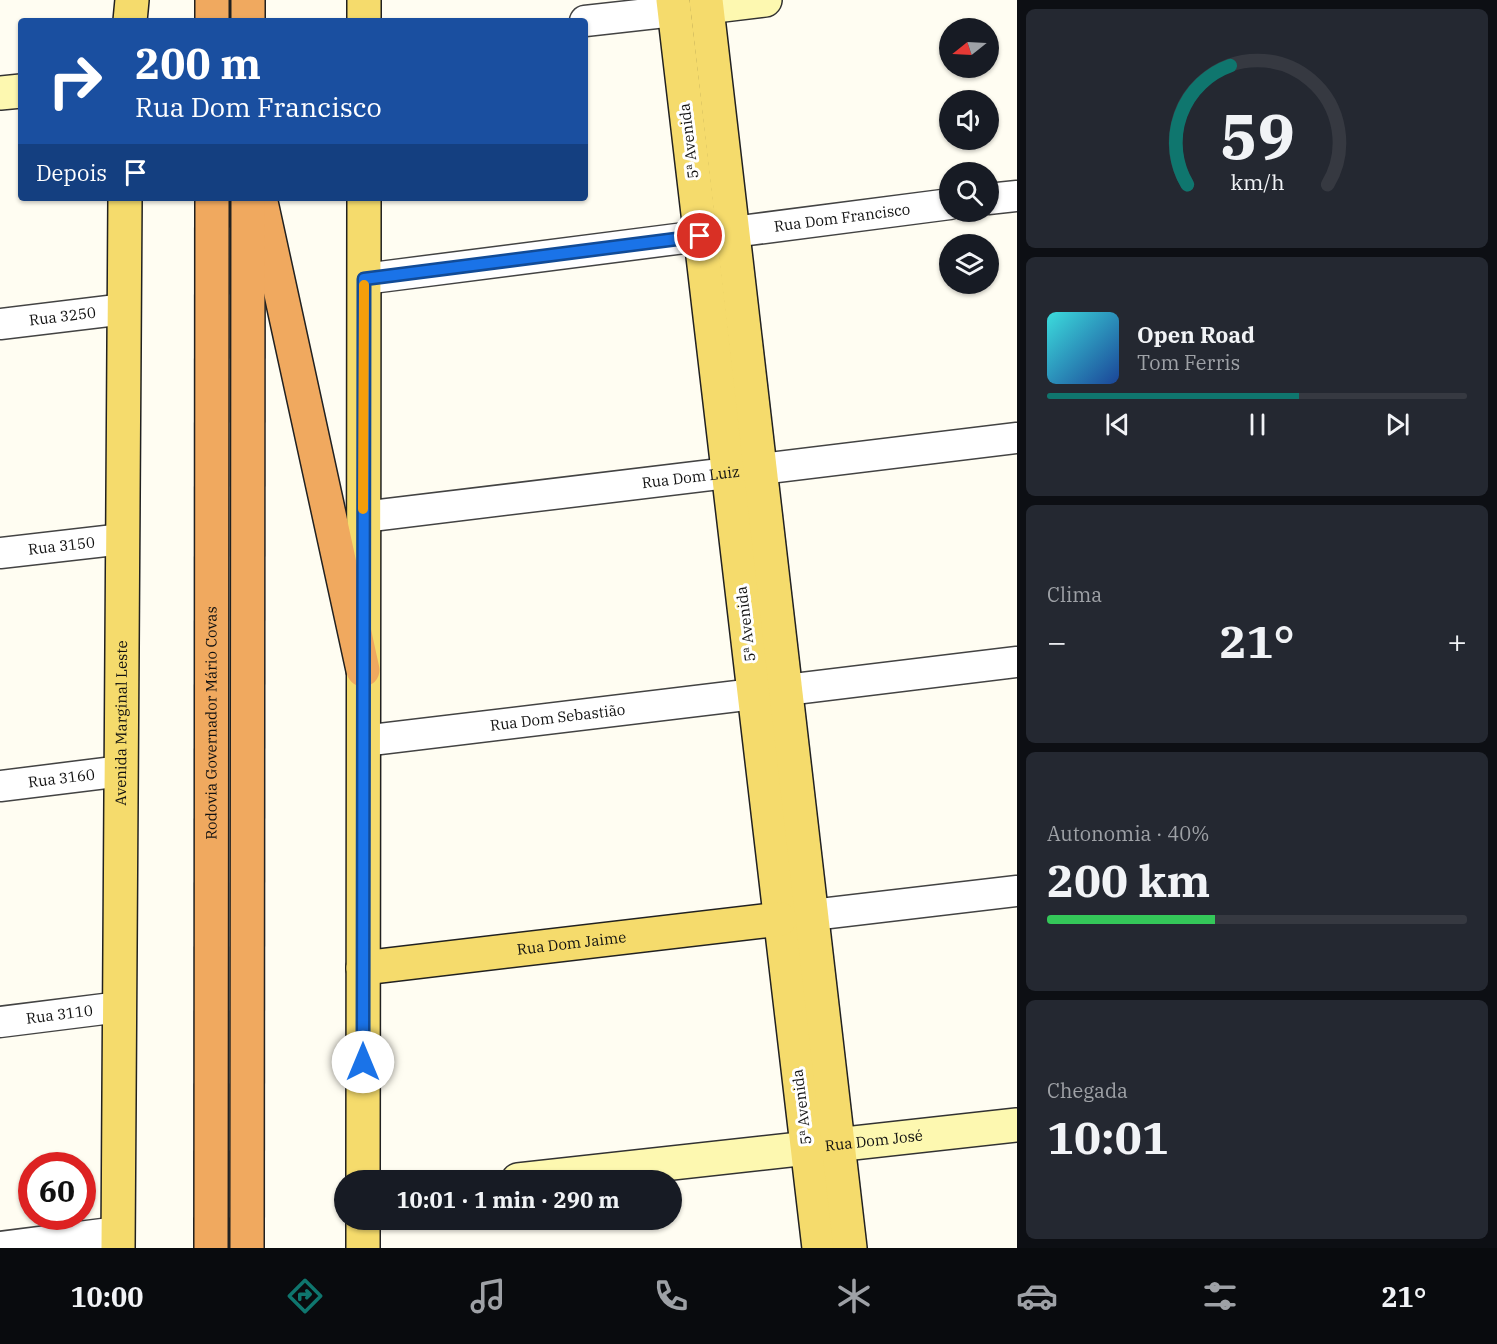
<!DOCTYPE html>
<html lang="pt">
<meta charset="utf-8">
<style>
:root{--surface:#171b24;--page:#242831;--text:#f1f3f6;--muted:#9ea1a6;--line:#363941;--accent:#0f766e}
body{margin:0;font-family:"IBM Plex Serif",serif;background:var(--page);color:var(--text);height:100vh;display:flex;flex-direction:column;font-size:22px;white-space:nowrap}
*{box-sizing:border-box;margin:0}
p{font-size:20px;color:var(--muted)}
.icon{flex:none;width:33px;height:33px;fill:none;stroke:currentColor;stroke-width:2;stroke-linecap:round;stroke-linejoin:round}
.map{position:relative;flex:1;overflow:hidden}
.details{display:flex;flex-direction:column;gap:9px;padding:9px;background:#0d0f14;width:480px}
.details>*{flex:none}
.guide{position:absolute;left:18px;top:18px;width:570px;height:183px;border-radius:6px;box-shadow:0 2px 4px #0004;background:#1a4fa0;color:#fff;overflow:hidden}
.needle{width:39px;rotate:252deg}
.fabs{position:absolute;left:939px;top:18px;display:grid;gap:12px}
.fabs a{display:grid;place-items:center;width:60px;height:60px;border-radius:50%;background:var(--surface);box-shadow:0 2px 4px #0004;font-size:30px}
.speed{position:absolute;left:18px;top:1152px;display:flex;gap:12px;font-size:30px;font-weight:700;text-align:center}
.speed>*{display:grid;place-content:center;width:78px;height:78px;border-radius:50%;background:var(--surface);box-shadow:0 2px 4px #0004;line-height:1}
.speed .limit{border:9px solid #d22;background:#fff;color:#111}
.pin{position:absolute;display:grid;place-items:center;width:51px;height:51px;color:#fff;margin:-26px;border:3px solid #fff;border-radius:50%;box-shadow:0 2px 6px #0007}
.me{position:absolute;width:66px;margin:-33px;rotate:0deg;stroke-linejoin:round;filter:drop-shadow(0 0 4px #0008)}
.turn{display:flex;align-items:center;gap:21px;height:126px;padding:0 18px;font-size:27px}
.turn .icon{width:78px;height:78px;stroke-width:2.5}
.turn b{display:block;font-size:42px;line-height:51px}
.then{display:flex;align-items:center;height:57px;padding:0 18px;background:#0003;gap:12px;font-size:22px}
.big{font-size:45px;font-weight:700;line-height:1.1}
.details .card{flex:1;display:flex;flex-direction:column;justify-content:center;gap:9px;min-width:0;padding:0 21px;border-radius:9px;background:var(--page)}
.details .dial{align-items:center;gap:0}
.dial svg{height:156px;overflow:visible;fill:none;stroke:var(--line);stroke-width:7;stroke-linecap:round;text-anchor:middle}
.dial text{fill:var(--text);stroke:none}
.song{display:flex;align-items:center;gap:18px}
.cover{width:72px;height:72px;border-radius:9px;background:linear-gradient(135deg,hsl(180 70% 55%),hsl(220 70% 35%))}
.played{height:6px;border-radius:3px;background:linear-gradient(90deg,var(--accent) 60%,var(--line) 60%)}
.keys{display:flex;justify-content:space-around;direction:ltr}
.heat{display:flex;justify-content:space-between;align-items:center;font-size:33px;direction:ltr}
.charge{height:9px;border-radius:4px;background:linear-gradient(90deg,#34c759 40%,var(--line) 0)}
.trip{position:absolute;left:334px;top:1170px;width:348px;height:60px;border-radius:30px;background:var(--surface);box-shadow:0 2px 4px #0004;font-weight:700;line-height:60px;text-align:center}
.tabs{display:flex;height:96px;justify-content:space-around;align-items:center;background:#090b0e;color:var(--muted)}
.tabs .icon{width:42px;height:42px}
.tabs .active{color:var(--accent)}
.tabs b{font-size:27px;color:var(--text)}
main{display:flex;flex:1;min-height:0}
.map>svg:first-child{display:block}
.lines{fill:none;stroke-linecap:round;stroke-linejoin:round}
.street-casing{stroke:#434343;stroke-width:33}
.secondary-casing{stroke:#323232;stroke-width:36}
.primary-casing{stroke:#212121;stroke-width:36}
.highway-casing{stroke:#212121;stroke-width:36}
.street{stroke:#fff;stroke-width:30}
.secondary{stroke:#fdf8b0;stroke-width:33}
.primary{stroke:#f5db6c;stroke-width:33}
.highway{stroke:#f0a95f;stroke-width:33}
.route-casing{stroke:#114b97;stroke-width:15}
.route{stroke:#1a73e8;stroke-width:10}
.slow{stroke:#f59e0b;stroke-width:10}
.labels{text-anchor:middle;stroke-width:6;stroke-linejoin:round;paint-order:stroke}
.street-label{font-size:15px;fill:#101010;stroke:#fff}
</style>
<main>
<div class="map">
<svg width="1017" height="1248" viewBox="0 0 1017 1248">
<rect width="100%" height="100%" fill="#fffdf2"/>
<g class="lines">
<defs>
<g id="street">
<path d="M585 21 674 11"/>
<path d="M988 199 1017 196"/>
<path id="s1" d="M733 232 950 204"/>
<path d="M364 279 700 236"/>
<path id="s2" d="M0 324 125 309"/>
<path id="s3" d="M363 517 1017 438"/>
<path id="s4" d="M0 553 123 539"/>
<path d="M786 690 1017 662"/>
<path id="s5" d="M363 741 754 694"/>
<path id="s6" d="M0 786 122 771"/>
<path d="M812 915 1017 891"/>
<path id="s7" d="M0 1022 120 1007"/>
<path d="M0 1247 118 1232"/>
</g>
<g id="secondary">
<path d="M707 7 765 0"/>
<path d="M0 93 21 91"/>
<path id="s8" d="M518 1180 1017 1125"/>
</g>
<g id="primary">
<path d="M673 0 819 1248"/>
<path d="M706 0 850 1248"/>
<path d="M130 21 132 0"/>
<path d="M364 21V0"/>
<path id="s9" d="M363 968 780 919"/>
<path d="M363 1180 364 198"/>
<path id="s10" d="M118 1248 125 198"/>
<path d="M363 1248V1220"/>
</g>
<g id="highway">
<path d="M212 21V0"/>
<path d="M248 21V0"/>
<path d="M261 202 363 670"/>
<path id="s11" d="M211 1248 212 198"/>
<path d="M247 1248 248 198"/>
</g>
</defs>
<!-- street casing -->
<use href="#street" class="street-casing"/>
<!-- secondary casing -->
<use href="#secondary" class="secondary-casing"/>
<!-- primary casing -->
<use href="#primary" class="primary-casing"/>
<!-- highway casing -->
<use href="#highway" class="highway-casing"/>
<!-- street -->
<use href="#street" class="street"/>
<!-- secondary -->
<use href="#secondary" class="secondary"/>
<!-- primary -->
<use href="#primary" class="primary"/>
<!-- highway -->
<use href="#highway" class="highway"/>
</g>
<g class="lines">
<defs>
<path id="route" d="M363 1062 364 279 700 236"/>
</defs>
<!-- route casing -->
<use href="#route" class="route-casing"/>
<!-- route -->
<use href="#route" class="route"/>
<!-- slow -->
<path class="slow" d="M363 509 364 285"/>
</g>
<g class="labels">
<!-- street labels -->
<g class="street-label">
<text transform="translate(689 141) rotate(-97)" y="5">5ª Avenida</text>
<text dy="5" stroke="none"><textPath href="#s1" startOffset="110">Rua Dom Francisco</textPath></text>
<text dy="5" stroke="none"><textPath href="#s2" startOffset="63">Rua 3250</textPath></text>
<text dy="5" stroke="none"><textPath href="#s3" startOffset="330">Rua Dom Luiz</textPath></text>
<text dy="5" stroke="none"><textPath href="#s4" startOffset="62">Rua 3150</textPath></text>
<text transform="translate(746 624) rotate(-97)" y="5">5ª Avenida</text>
<text dy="5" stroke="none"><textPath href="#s5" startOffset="196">Rua Dom Sebastião</textPath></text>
<text dy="5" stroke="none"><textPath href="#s10" startOffset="525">Avenida Marginal Leste</textPath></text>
<text dy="5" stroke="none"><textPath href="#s11" startOffset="525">Rodovia Governador Mário Covas</textPath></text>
<text dy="5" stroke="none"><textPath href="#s6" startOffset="62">Rua 3160</textPath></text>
<text dy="5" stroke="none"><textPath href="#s9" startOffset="210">Rua Dom Jaime</textPath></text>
<text dy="5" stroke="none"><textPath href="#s7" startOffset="60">Rua 3110</textPath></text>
<text transform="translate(802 1107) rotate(-97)" y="5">5ª Avenida</text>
<text dy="5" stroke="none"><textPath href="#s8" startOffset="358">Rua Dom José</textPath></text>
</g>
</g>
</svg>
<div class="fabs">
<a><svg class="needle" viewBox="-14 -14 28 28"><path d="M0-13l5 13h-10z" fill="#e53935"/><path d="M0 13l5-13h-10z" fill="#9ea1a6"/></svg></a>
<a><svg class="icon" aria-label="sound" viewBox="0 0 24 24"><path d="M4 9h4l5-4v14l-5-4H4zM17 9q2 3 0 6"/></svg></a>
<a><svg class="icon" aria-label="search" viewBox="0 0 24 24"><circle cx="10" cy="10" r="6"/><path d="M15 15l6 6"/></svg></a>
<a><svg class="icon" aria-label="layers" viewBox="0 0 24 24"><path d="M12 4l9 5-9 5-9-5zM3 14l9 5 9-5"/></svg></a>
</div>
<div class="speed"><div class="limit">60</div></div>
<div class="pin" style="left:700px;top:236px;background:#d93025"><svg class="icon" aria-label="arrive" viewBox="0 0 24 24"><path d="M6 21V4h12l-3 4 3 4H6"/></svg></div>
<svg class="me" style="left:363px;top:1062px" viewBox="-20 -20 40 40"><circle r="19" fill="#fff"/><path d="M0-13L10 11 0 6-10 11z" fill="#1a73e8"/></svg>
<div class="trip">10:01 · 1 min · 290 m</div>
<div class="guide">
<div class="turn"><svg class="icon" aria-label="right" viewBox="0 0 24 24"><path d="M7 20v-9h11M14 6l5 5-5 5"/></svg><div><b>200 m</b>Rua Dom Francisco</div></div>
<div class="then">Depois<svg class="icon" aria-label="arrive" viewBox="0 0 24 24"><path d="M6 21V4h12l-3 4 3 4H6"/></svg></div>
</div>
</div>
<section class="details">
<div class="card dial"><svg viewBox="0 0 100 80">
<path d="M14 69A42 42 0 1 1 86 69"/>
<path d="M14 69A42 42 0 0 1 36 8" stroke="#0f766e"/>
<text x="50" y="56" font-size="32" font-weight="700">59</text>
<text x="50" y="72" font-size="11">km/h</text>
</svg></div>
<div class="card">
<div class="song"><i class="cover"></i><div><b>Open Road</b><p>Tom Ferris</p></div></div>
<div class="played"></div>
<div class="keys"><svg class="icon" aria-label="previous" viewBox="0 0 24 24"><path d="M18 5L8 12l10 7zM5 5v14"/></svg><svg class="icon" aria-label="pause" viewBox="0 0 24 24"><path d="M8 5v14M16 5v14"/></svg><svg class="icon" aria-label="next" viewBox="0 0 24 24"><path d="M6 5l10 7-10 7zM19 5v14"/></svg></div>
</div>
<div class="card"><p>Clima</p>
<div class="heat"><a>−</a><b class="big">21°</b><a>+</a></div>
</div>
<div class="card"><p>Autonomia · 40%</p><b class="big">200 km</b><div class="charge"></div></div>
<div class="card"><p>Chegada</p><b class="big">10:01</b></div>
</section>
</main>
<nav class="tabs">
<b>10:00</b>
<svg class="icon active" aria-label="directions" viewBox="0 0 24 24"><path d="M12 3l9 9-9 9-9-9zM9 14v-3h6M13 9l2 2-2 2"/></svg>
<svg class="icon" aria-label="music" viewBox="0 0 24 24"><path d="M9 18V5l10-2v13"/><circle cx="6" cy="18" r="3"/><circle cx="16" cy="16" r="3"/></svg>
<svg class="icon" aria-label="phone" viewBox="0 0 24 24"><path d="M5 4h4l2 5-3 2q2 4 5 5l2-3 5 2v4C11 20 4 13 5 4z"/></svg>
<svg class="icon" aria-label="climate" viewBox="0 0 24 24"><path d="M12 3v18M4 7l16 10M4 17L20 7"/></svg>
<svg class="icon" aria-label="car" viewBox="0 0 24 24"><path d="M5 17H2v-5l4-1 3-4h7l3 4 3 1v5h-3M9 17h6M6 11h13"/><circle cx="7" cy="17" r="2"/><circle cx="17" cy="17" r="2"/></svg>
<svg class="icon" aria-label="filters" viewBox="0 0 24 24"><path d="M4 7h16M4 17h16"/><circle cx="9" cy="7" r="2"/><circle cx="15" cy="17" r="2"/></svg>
<b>21°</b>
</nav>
